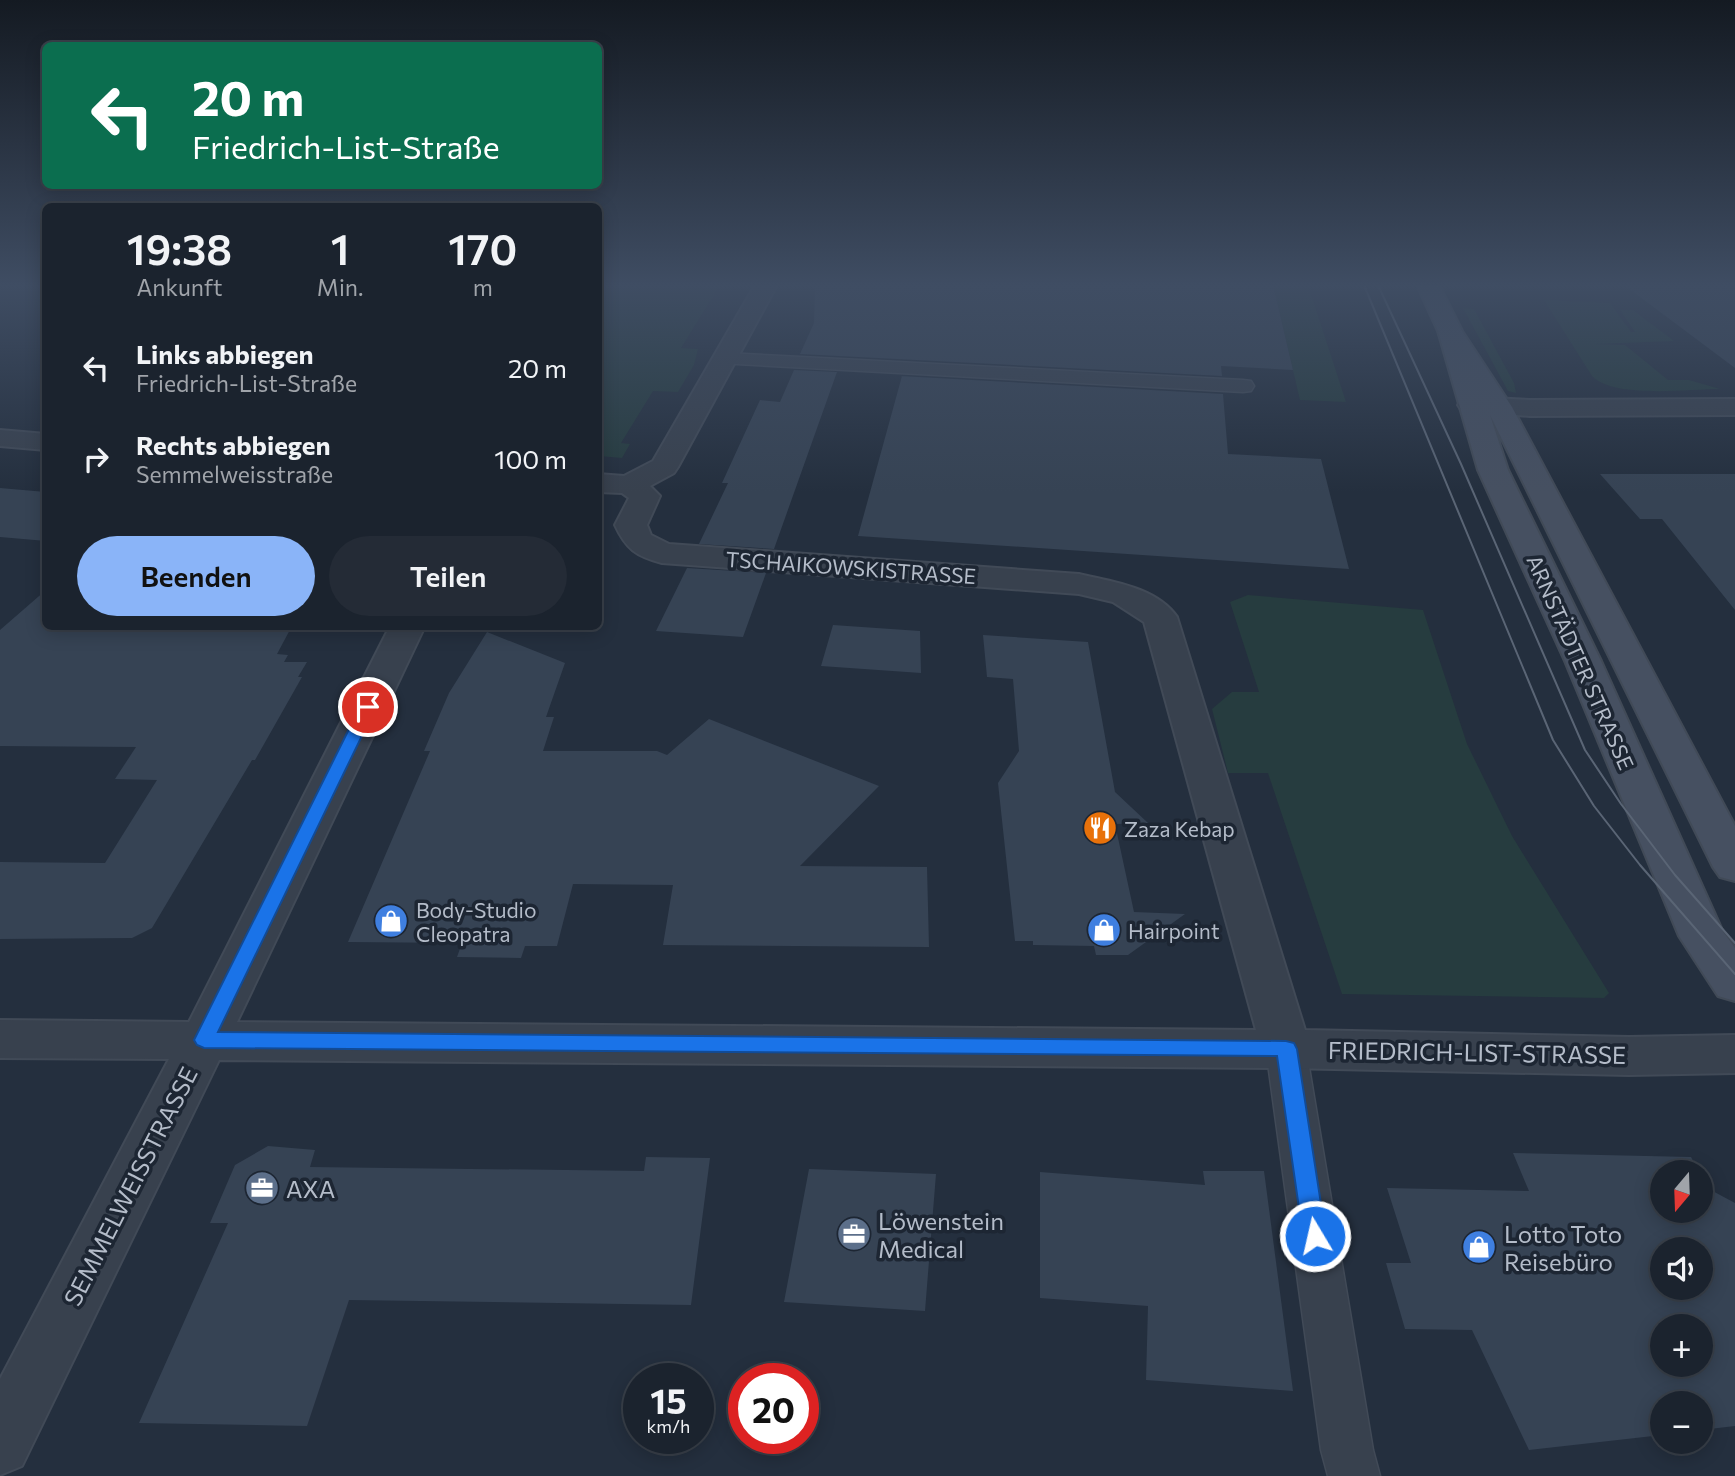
<!DOCTYPE html>
<html lang="de">
<meta charset="utf-8">
<style>
body{margin:0;font-family:Commissioner,sans-serif;background:#242b36;color:#f1f3f6;height:100vh;display:flex;flex-direction:column;font-size:26px;white-space:nowrap}
*{box-sizing:border-box;margin:0}
p{font-size:23px;color:#a0a4aa}
.icon{flex:none;width:38px;height:38px;fill:none;stroke:currentColor;stroke-width:2;stroke-linecap:round;stroke-linejoin:round}
.map{position:relative;flex:1;overflow:hidden}
.drawer{position:absolute;left:42px;top:203px;width:560px;height:427px;display:flex;flex-direction:column;background:#1b232e;border-radius:10px;box-shadow:0 4px 18px #0003,0 0 0 2px #39404a}
.drawer>*{flex:none}
.top-card{position:absolute;left:42px;top:42px;width:560px;height:147px;border-radius:10px;box-shadow:0 4px 18px #0003,0 0 0 2px #39404a;background:#0b6e4f;color:#fff;overflow:hidden}
.needle{width:46px;rotate:199deg}
.fabs{position:absolute;left:1650px;top:1160px;display:grid;gap:14px}
.fabs a{display:grid;place-items:center;width:63px;height:63px;border-radius:50%;background:#1b232e;box-shadow:0 4px 18px #0003,0 0 0 2px #39404a;font-size:35px}
.speed{position:absolute;left:623px;top:1363px;display:flex;gap:14px;font-size:35px;font-weight:700;text-align:center}
.speed>*{display:grid;place-content:center;width:91px;height:91px;border-radius:50%;background:#1b232e;box-shadow:0 4px 18px #0003,0 0 0 2px #39404a;line-height:1}
.speed small{font-size:18px;font-weight:400}
.speed .limit{border:10px solid #d22;background:#fff;color:#111}
.pin{position:absolute;display:grid;place-items:center;width:60px;height:60px;color:#fff;margin:-30px;border:4px solid #fff;border-radius:50%;box-shadow:0 2px 7px #0007}
.me{position:absolute;width:77px;margin:-38px;rotate:351deg;stroke-linejoin:round;filter:drop-shadow(0 0 5px #0008)}
.turn{display:flex;align-items:center;gap:24px;height:147px;padding:0 35px;font-size:32px}
.turn .icon{width:91px;height:91px;stroke-width:2.5}
.turn b{display:block;font-size:49px;line-height:60px}
.eta{display:flex;justify-content:space-evenly;align-items:center;height:119px;text-align:center}
.eta b{font-size:42px;font-weight:600;line-height:49px}
.primary-button{display:flex;gap:14px;margin-top:auto;padding:14px 35px}
.primary-button a{flex:1;height:80px;border-radius:42px;background:#8ab4f8;color:#111;font-size:28px;font-weight:600;line-height:80px;text-align:center}
.primary-button a+a{background:#242b36;color:#f1f3f6}
ul{padding:0;list-style:none}
li{display:flex;align-items:center;gap:21px;height:91px;padding:0 35px}
li div{flex:1}
li b{display:block;font-size:26px}
li em{font-style:normal}
.map>svg:first-child{display:block}
.green{fill:#263c3f}
.building{fill:#364354;fill-rule:evenodd}
.lines{fill:none;stroke-linecap:round;stroke-linejoin:round}
.lane-casing{stroke:#414a57;stroke-width:3}
.street-casing{stroke:#414a57;stroke-width:4}
.secondary-casing{stroke:#414a57;stroke-width:4}
.lane{fill:#38414e;fill-rule:evenodd}
.street{fill:#38414e;fill-rule:evenodd}
.secondary{fill:#465061;fill-rule:evenodd}
.tram{stroke:#5a6575;stroke-width:2}
.route{fill:#1a73e8;stroke:#114b97;stroke-width:2}
.labels{text-anchor:middle;dominant-baseline:central;stroke-width:7;stroke-linejoin:round;paint-order:stroke}
.street-label{font-size:21px;fill:#b4bcc9;stroke:#1d2633}
.poi-label{font-size:21px;fill:#b4bcc9;stroke:#1d2633;text-anchor:start}
.near-street-label{font-size:24px;fill:#b4bcc9;stroke:#1d2633}
.near-poi-label{font-size:24px;fill:#b4bcc9;stroke:#1d2633;text-anchor:start}
</style>
<div class="map">
<svg width="1735" height="1476" viewBox="0 0 1735 1476">
<rect width="100%" height="100%" fill="#242f3e"/>
<path class="green" d="M598,285H720L681,348L698,349L694,365L678,392L653,391L621,443L630,444L622,458L599,456Z
M1273,285H1308L1346,402L1300,400Z
M1544,300L1610,303L1631,332H1635L1620,310H1633L1674,341L1596,344L1625,345L1668,380H1689L1720,389C1689,389 1614,399 1592,376Z
M1463,308L1474,309L1514,383L1516,393L1508,391Z
M1248,595L1423,610L1467,744L1512,836L1609,993L1604,998L1342,994L1268,773H1228L1212,709L1232,692H1259L1230,602Z"/>
<path class="building" d="M815,285H1273L1293,370L1221,366L1222,376L800,354L814,323Z
M1624,285H1735V368Z
M794,370L837,372L774,549L699,544L728,483H722L760,400L780,402Z
M900,376L1223,394L1228,454L1321,459L1349,569L858,536L902,376Z
M1600,474H1735V610L1662,519H1640Z
M0,488L46,492V541L0,537Z
M687,568L766,573L743,637L656,631Z
M46,590V626H292L277,654L288,655L284,662H307L298,677H302L255,760H252L152,928L132,938L0,939V862L105,863L157,780L115,779L136,747L0,746V630Z
M833,625L920,631L921,673L821,666Z
M487,632L565,663L546,717H554L543,751H657L667,755L709,719L879,786L800,866L927,867L929,947L663,945L673,885L573,884L557,946H525L521,958L457,957L462,943L348,942L430,751H424L449,693Z
M983,635L1088,642L1115,792L1148,823L1115,824L1134,912L1185,914L1128,955H1096L1094,946L1033,945V941H1015L998,783L1019,751L1013,679L987,677Z
M268,1146L315,1150L310,1167L644,1171L646,1157L710,1158L691,1305L349,1300L307,1426L139,1423L228,1223H210L235,1165Z
M1513,1153L1691,1157L1699,1172H1662V1211H1701V1176L1707,1188L1735,1203V1426L1701,1430V1404H1662V1435L1529,1450L1472,1330L1405,1329L1386,1263H1411L1387,1188L1529,1191ZM1662,1250H1701V1288H1662ZM1662,1326H1701V1365H1662Z
M809,1169L936,1174L925,1311L784,1302Z
M1203,1171H1264L1293,1391L1146,1380L1148,1306L1040,1298V1172L1205,1185Z"/>
<g class="lines">
<g class="lane-casing">
<path id="lane" d="M726,353L1243,380L1251,381L1254,386L1251,391L1243,392L719,363L716,359L719,355Z
M1286,1033L1300,1038L1306,1049L1373,1450L1380,1476H1328L1321,1450L1266,1049L1272,1038Z"/>
</g>
<g class="street-casing">
<path id="street" d="M755,285H777L678,467L674,473L650,486L660,496L647,525L651,535L669,544L1079,574C1112,582 1156,587 1177,617L1305,1030L1629,1037L1735,1035V1073L1629,1075L1286,1068L219,1060L22,1466L0,1475V1379L169,1059L0,1058V1020L189,1022L390,626H425L237,1022L1256,1030L1144,622L1113,602L1079,594L662,563C636,556 626,549 615,525L629,498L622,493L598,492V474L624,476L653,461Z
M1471,397L1530,400L1735,399V415L1530,416L1462,411L1458,405L1462,399Z
M0,430L46,434V450L0,446Z"/>
</g>
<g class="secondary-casing">
<path id="secondary" d="M1417,285H1439L1462,331L1512,407L1735,826V881L1720,877L1713,867L1490,415L1508,470L1601,661L1722,930L1735,948V1001L1718,996L1679,936L1565,661L1478,470L1438,331Z"/>
</g>
<use href="#lane" class="lane"/>
<use href="#street" class="street"/>
<use href="#secondary" class="secondary"/>
<path class="tram" d="M1364,285L1553,740L1594,806L1640,865L1735,974
M1378,285L1461,464L1585,750L1621,804L1675,875L1735,943"/>
</g>
<linearGradient id="sky" x2="0" y2="1"><stop stop-color="#141a22"/><stop offset="0.58" stop-color="#3f4d63"/><stop offset="1" stop-color="#3f4d63" stop-opacity="0"/></linearGradient>
<rect width="1735" height="492" fill="url(#sky)"/>
<path class="route" d="M368,703L376,707L218,1032L1286,1041L1294,1043L1297,1049L1326,1236L1323,1243L1315,1246L1306,1243L1303,1236L1277,1056L204,1048L197,1045L194,1040L360,707Z"/>
<defs>
<g id="restaurant-disc" transform="scale(1.75)"><circle r="9.5" fill="#e8710a" stroke="#1d2633"/><path d="M-5-6h1v4h1v-4h1v4h1v-4h1v5L-1.5 .5V6h-2V.5L-5-1ZM5-6V6H3V1.5H1.5Q1.5-4 5-6Z" fill="#fff"/></g>
<g id="shop-disc" transform="scale(1.75)"><circle r="9.5" fill="#3f7fe0" stroke="#1d2633"/><path d="M-5-2.5h2.3a2.7 3.5 0 0 1 5.4 0H5L5.5 6h-11ZM-1.5-2.5h3a1.5 2.3 0 0 0-3 0Z" fill="#fff"/></g>
<g id="office-disc" transform="scale(1.75)"><circle r="9.5" fill="#5c6f8a" stroke="#1d2633"/><path d="M-6-3h4V-5.5h4V-3h4V5H-6ZM-1-4.5V-3h2v-1.5ZM-6 0V1H6V0Z" fill="#fff"/></g>
</defs>
<g fill-rule="evenodd">
<use href="#restaurant-disc" x="1100" y="828"/>
<use href="#shop-disc" x="391" y="921"/>
<use href="#shop-disc" x="1104" y="930"/>
<use href="#office-disc" x="262" y="1188"/>
<use href="#office-disc" x="854" y="1234"/>
<use href="#shop-disc" x="1479" y="1247"/>
</g>
<g class="labels">
<g class="street-label">
<text transform="translate(851 567) rotate(4)">TSCHAIKOWSKISTRASSE</text>
<text transform="translate(1581 662) rotate(66)">ARNSTÄDTER STRASSE</text>
</g>
<g class="poi-label">
<text x="1124" y="828">Zaza Kebap</text>
<text x="416" y="909">Body-Studio<tspan x="416" dy="24">Cleopatra</tspan></text>
<text x="1128" y="930">Hairpoint</text>
</g>
<g class="near-street-label">
<text transform="translate(1477 1052) rotate(1)">FRIEDRICH-LIST-STRASSE</text>
<text transform="translate(130 1186) rotate(-63)">SEMMELWEISSTRASSE</text>
</g>
<g class="near-poi-label">
<text x="286" y="1188">AXA</text>
<text x="878" y="1220">Löwenstein<tspan x="878" dy="28">Medical</tspan></text>
<text x="1504" y="1233">Lotto Toto<tspan x="1504" dy="28">Reisebüro</tspan></text>
</g>
</g>
</svg>
<div class="fabs">
<a><svg class="needle" viewBox="-14 -14 28 28"><path d="M0-13l5 13h-10z" fill="#e53935"/><path d="M0 13l5-13h-10z" fill="#a0a4aa"/></svg></a>
<a><svg class="icon" aria-label="sound" viewBox="0 0 24 24"><path d="M4 9h4l5-4v14l-5-4H4zM17 9q2 3 0 6"/></svg></a>
<a>+</a>
<a>−</a>
</div>
<div class="speed"><div>15<small>km/h</small></div><div class="limit">20</div></div>
<div class="pin" style="left:368px;top:707px;background:#d93025"><svg class="icon" aria-label="arrive" viewBox="0 0 24 24"><path d="M6 21V4h12l-3 4 3 4H6"/></svg></div>
<svg class="me" style="left:1315px;top:1236px" viewBox="-20 -20 40 40"><circle r="17" fill="#1a73e8" stroke="#fff" stroke-width="3"/><path d="M0-11L8 9 0 5-8 9z" fill="#fff"/></svg>
<div class="top-card">
<div class="turn"><svg class="icon" aria-label="left" viewBox="0 0 24 24"><path d="M17 20v-9H6M10 6l-5 5 5 5"/></svg><div><b>20 m</b>Friedrich-List-Straße</div></div>
</div>
<section class="drawer">
<div class="eta">
<div><b>19:38</b><p>Ankunft</p></div>
<div><b>1</b><p>Min.</p></div>
<div><b>170</b><p>m</p></div>
</div>
<ul>
<li><svg class="icon" aria-label="left" viewBox="0 0 24 24"><path d="M17 20v-9H6M10 6l-5 5 5 5"/></svg><div><b>Links abbiegen</b><p>Friedrich-List-Straße</p></div><em>20 m</em></li>
<li><svg class="icon" aria-label="right" viewBox="0 0 24 24"><path d="M7 20v-9h11M14 6l5 5-5 5"/></svg><div><b>Rechts abbiegen</b><p>Semmelweisstraße</p></div><em>100 m</em></li>
</ul>
<div class="primary-button"><a>Beenden</a><a>Teilen</a></div>
</section>
</div>
